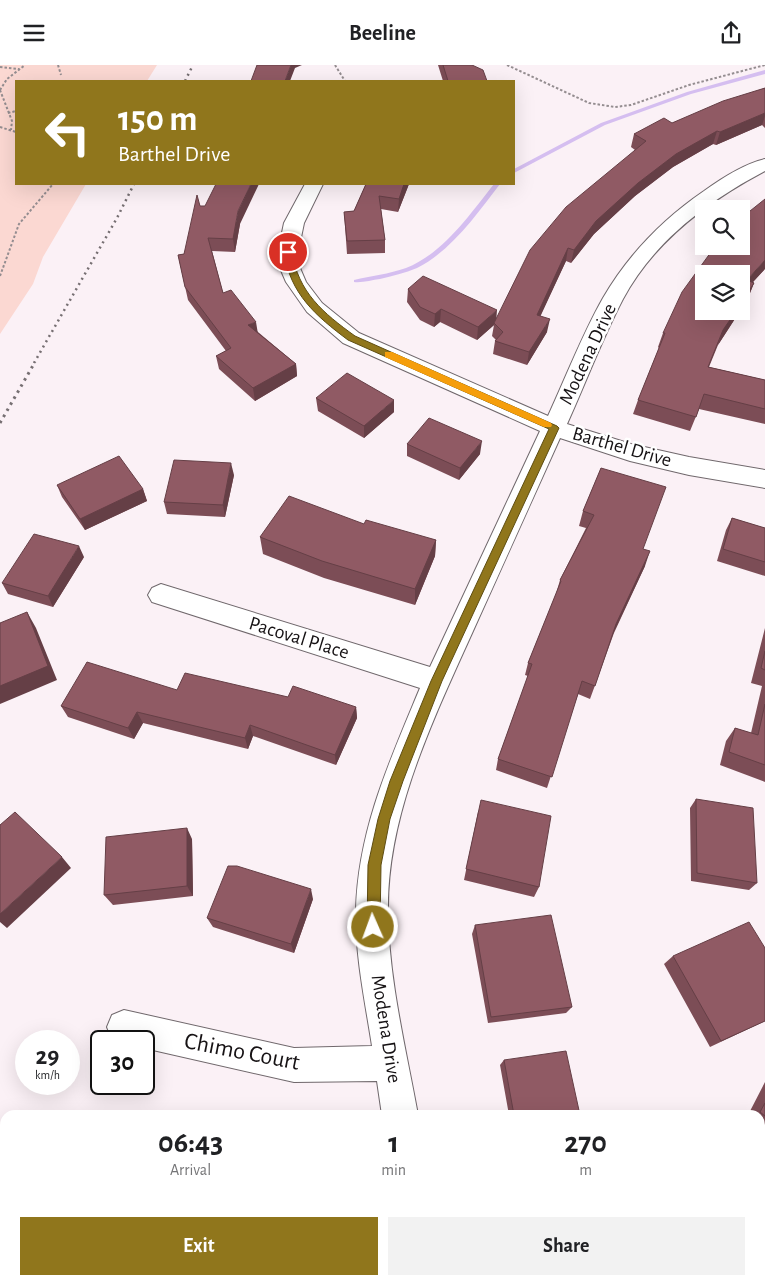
<!DOCTYPE html>
<style>
body{margin:0;font-family:"Alegreya Sans",sans-serif;background:#f2f2f2;color:#202124;height:100vh;display:flex;flex-direction:column;font-size:19px;white-space:nowrap}
*{box-sizing:border-box;margin:0}
p{font-size:16px;color:#757577}
.icon{flex:none;width:28px;height:28px;fill:none;stroke:currentColor;stroke-width:2;stroke-linecap:round;stroke-linejoin:round}
.map{position:relative;flex:1;overflow:hidden}
.side{position:absolute;left:0px;top:1045px;width:765px;height:175px;display:flex;flex-direction:column;background:#fff;border-radius:15px 15px 0 0;box-shadow:0 5px 20px #0002}
.side>*{flex:none}
.top-card{position:absolute;left:15px;top:15px;width:500px;height:105px;border-radius:0px;box-shadow:0 5px 20px #0002;background:#90761c;color:#fff;overflow:hidden}
.buttons{position:absolute;left:695px;top:135px;display:grid;gap:10px}
.buttons a{display:grid;place-items:center;width:55px;height:55px;border-radius:0px;background:#fff;box-shadow:0 5px 20px #0002;font-size:25px}
.speed{position:absolute;left:15px;top:965px;display:flex;gap:10px;font-size:25px;font-weight:700;text-align:center}
.speed>*{display:grid;place-content:center;width:65px;height:65px;border-radius:50%;background:#fff;box-shadow:0 5px 20px #0002;line-height:1}
.speed small{font-size:12px;font-weight:400}
.speed .limit{border:2px solid #111;border-radius:8px;background:#fff;color:#111}
.pin{position:absolute;display:grid;place-items:center;width:42px;height:42px;color:#fff;margin:-21px;border:2px solid #fff;border-radius:50%;box-shadow:0 1px 5px #0007}
.me{position:absolute;width:55px;margin:-28px;rotate:358deg;stroke-linejoin:round;filter:drop-shadow(0 0 4px #0008)}
.turn{display:flex;align-items:center;gap:18px;height:105px;padding:0 20px;font-size:22px}
.turn .icon{width:65px;height:65px;stroke-width:2.5}
.turn b{display:block;font-size:35px;line-height:42px}
.eta{display:flex;justify-content:space-evenly;align-items:center;height:85px;text-align:center}
.eta b{font-size:30px;font-weight:600;line-height:35px}
.primary-button{display:flex;gap:10px;margin-top:auto;padding:10px 20px}
.primary-button a{flex:1;height:58px;border-radius:0px;background:#90761c;color:#fff;font-size:20px;font-weight:600;line-height:58px;text-align:center}
.primary-button a+a{background:#f2f2f2;color:#202124}
header{display:flex;justify-content:space-between;align-items:center;height:65px;padding:0 20px;background:#fff;font-size:22px;font-weight:600}
.map>svg:first-child{display:block}
.green{fill:#fbd8d2}
.lines{fill:none;stroke-linecap:round;stroke-linejoin:round}
.stream{fill:#d5bef0;fill-rule:evenodd}
.street-casing{stroke:#70686c;stroke-width:2}
.path{stroke:#948d90;stroke-width:2;stroke-dasharray:2.5 2;stroke-linecap:butt}
.street{fill:#fff;fill-rule:evenodd}
.rail-far1{stroke:#766f72;stroke-width:2.5;stroke-dasharray:2 4;stroke-linecap:butt}
.rail{stroke:#766f72;stroke-width:3;stroke-dasharray:2.5 4.5;stroke-linecap:butt}
.wall{fill:#7c4d56}
.shaded-wall{fill:#653f46}
.building{fill:#905a64;stroke:#653f46}
.route{fill:#90761c;stroke:#5e4d12}
.slow{fill:#f59e0b}
.labels{text-anchor:middle;dominant-baseline:central;stroke-width:5;stroke-linejoin:round;paint-order:stroke}
.street-label{font-size:20px;fill:#161214;stroke:#fff}
.near-street-label{font-size:24px;fill:#161214;stroke:#fff}
</style>
<header><svg class="icon" aria-label="menu" viewBox="0 0 24 24"><path d="M4 6h16M4 12h16M4 18h16"/></svg>Beeline<svg class="icon" aria-label="share" viewBox="0 0 24 24"><path d="M12 15V3M7 8l5-5 5 5M5 13v7h14v-7"/></svg></header>
<div class="map">
<svg width="765" height="1220" viewBox="0 0 765 1220">
<rect width="100%" height="100%" fill="#fbf1f6"/>
<path class="green" d="M0,0H157L147,16H16V119H86L43,192L33,219L0,269Z"/>
<g class="lines">
<path class="stream" d="M765,5V9L691,29L605,60L514,108V104L601,58L687,27Z
M494,119H500C477,149 451,186 417,203C405,208 392,211 380,214C372,215 362,218 354,217V215C371,211 389,209 406,203C444,188 470,149 494,119Z"/>
<g class="street-casing">
<path id="street" d="M765,94V106C708,136 654,176 623,234C602,274 586,317 567,359L631,379L689,392L765,405V423L689,410L630,396L560,373C531,438 502,502 473,566C434,653 387,748 388,845C388,912 406,984 418,1050H382L377,1016L294,1017L144,983V976H117L112,974L107,962L112,950L124,945L294,983L372,981C365,936 355,890 356,845C358,765 390,695 420,623L152,537L148,530L152,523L161,519L430,602L540,366L343,278L307,247L286,217L280,203L278,187L284,158L305,119H323L304,158L298,187L300,203L306,217L322,238L359,268L548,351C566,312 582,270 603,233C628,190 663,154 704,126C722,113 744,99 765,94Z
M398,1215H436V1220H398Z"/>
</g>
<path class="path" d="M58,0L61,10
M335,0L345,16
M507,0L589,38L615,42L631,40L689,20L765,0
M0,2L19,4
M0,25L12,56L11,65
M0,25L7,14L25,0
M8,48L16,46
M0,62L16,67
M0,211L19,159L53,119"/>
<use href="#street" class="street"/>
<path class="rail-far1" d="M185,16L193,0
M34,298L117,153L134,119"/>
<path class="rail" d="M0,358L35,297"/>
</g>
<path class="wall" d="M438,0H472L487,16H443Z
M765,23V63L762,60L716,80L713,79L673,102L635,131L594,169L571,198L566,196L540,251L547,267L527,300L493,289L495,276L496,275L492,271L494,260L477,275L440,257L434,262L420,255L407,237L408,224L496,254L635,85L631,82L634,69L672,58Z
M366,119H409L398,147L381,144L385,175V188L347,189L344,147L354,146Z
M200,141L240,159L235,187L212,186L223,228L258,267L296,299L297,311L255,336L219,304L216,291L226,286L188,235L178,190L184,189Z
M765,204L753,217L754,218L748,233L704,246H740L718,280L709,302L765,315V359L699,344L690,366L633,349L638,335L659,283L658,282L663,268Z
M316,333L394,347L364,373L318,346Z
M407,379L480,389L459,415L407,391Z
M601,403L643,484L645,501L614,568L590,634L578,629L547,723L496,705L498,694L528,611L525,610L528,598L556,529L560,515L586,463L579,461L583,446Z
M234,410L225,452L167,449L164,437Z
M57,420L143,424L147,436L85,465L62,432Z
M732,453L765,463V511L717,496L726,465Z
M364,459L436,475L435,491L415,540L324,513L263,489L260,472Z
M84,492L53,542L8,529L2,518Z
M765,563V717L720,700L726,676L735,663L751,668L762,621L751,618Z
M177,625L288,632L356,642L357,653L336,700L253,671L248,684L143,658L134,674L68,652L61,641Z
M696,734L757,818L749,825L691,816L690,743Z
M478,747L539,822L534,832L464,815Z
M192,774L193,831L113,840L104,830Z
M313,834L294,888L213,862L207,853Z
M475,860L572,942L566,948L488,958L472,869Z
M673,891L765,956L710,982L664,899Z
M504,995L580,1050H509L500,1000Z
M765,1017V1064L760,1060V1050H748Z
M520,1215H651L660,1217L661,1220H520Z"/>
<path class="shaded-wall" d="M291,0H302L295,3L290,16H285Z
M765,48V51L762,60L716,80L720,67Z
M717,66L713,79L673,102L635,131L594,169L571,198L574,185L596,156L638,118L676,89Z
M251,119H259L240,159L235,187L233,174L238,146Z
M404,119H409L398,147L399,134Z
M568,183L566,196L535,263L537,250Z
M765,195V204L741,230L747,215Z
M754,218L748,233L741,244V238Z
M441,244L440,257L434,262L435,249Z
M497,245L496,258H494V260L477,275L478,262Z
M736,246H740L718,280L723,265Z
M550,254L547,267L527,300L529,287Z
M256,257L258,269L248,260Z
M296,299L297,311L255,336L253,323Z
M394,335V347L364,373V361Z
M482,376L480,389L459,415L460,403Z
M231,398L234,410L225,452L223,440Z
M143,424L147,436L85,465L80,454Z
M436,475L435,491L415,540V524Z
M79,481L84,492L53,542L48,531Z
M650,486L645,501L611,573L616,559Z
M27,547L36,563L57,615L0,639V621Z
M356,642L357,653L336,700L335,690Z
M137,647L143,658L134,674L128,663Z
M250,660L253,671L248,684L245,673Z
M187,763L192,774L193,831L187,821Z
M62,792L71,803L7,863L0,857V849Z
M311,824L313,834L294,888L291,879Z
M66,1215H76L73,1220H63Z"/>
<path class="building" d="M257,0H291L285,16H251Z
M443,0H472L483,5L487,16H448Z
M765,23V48L720,67L717,66L676,89L638,118L596,156L574,185L568,183L537,250L550,254L529,287L495,276L503,267L494,258L530,185L566,142L646,76L634,69L664,53L672,58L723,36Z
M216,119H251L238,146L233,174L208,173L223,228L231,225L256,257L248,260L296,299L253,323L216,291L231,283L185,222L178,190L184,189L197,130L200,141H205Z
M366,119H404L399,134L379,131L385,175L347,176L344,147L354,146Z
M765,134V195L747,215L754,218L741,238V209H704V246H736L723,265L708,302L765,315V344L704,329L696,352L638,335L665,268H663L682,227L711,187L716,181H741V155L750,146Z
M423,211L497,245L478,262L441,244L435,249L420,242L408,224Z
M347,308L394,335L364,361L316,333Z
M429,353L482,376L460,403L407,379Z
M119,391L143,424L80,454L57,420Z
M174,395L231,398L223,440L164,437Z
M601,403L666,422L643,484L650,486L616,559L595,621L582,616L552,712L498,694L532,599L528,598L561,516L560,515L594,450L583,446Z
M289,431L364,459L366,455L436,475L415,524L322,496L260,472Z
M732,453L765,463V497L723,484Z
M34,469L79,481L48,531L2,518Z
M27,547L48,601L0,621V558Z
M765,586V605L761,603Z
M87,597L177,625L185,608L288,632L293,621L356,642L335,690L250,660L245,673L137,647L128,663L61,641Z
M765,639V700L729,687L735,663L758,670Z
M696,734L753,743L757,818L697,808Z
M481,735L551,751L539,822L466,804Z
M15,747L62,792L0,849V760Z
M187,763V821L104,830L106,772Z
M228,801H237L311,824L291,879L207,853Z
M551,850L572,942L491,952L475,860Z
M749,857L765,883V956L721,976L673,891Z
M566,986L580,1050H514L504,995Z
M765,1038V1051L760,1047Z
M5,1120V1210L0,1206V1128Z
M12,1215H66L63,1220H20Z
M525,1215H638L660,1217L661,1220H525Z"/>
<path class="route" d="M288,184L292,187C298,227 323,248 355,271L557,361L559,363L442,616L403,716L390,754L381,800L380,862L378,867L373,869L369,867L367,862L368,800L378,754L390,716L431,616L549,364L348,275C316,251 290,229 284,187Z"/>
<path class="slow" d="M385,287H392L551,358L552,360L551,362H544L385,292Z"/>
<g class="labels">
<g class="street-label">
<text transform="translate(588 289) rotate(-65)">Modena Drive</text>
<text transform="translate(622 382) rotate(16)">Barthel Drive</text>
<text transform="translate(299 573) rotate(17)">Pacoval Place</text>
<text transform="translate(386 964) rotate(81)">Modena Drive</text>
</g>
<g class="near-street-label">
<text transform="translate(242 987) rotate(11)">Chimo Court</text>
</g>
</g>
</svg>
<div class="buttons">
<a><svg class="icon" aria-label="search" viewBox="0 0 24 24"><circle cx="10" cy="10" r="6"/><path d="M15 15l6 6"/></svg></a>
<a><svg class="icon" aria-label="layers" viewBox="0 0 24 24"><path d="M12 4l9 5-9 5-9-5zM3 14l9 5 9-5"/></svg></a>
</div>
<div class="speed"><div>29<small>km/h</small></div><div class="limit">30</div></div>
<div class="pin" style="left:288px;top:187px;background:#d93025"><svg class="icon" aria-label="arrive" viewBox="0 0 24 24"><path d="M6 21V4h12l-3 4 3 4H6"/></svg></div>
<svg class="me" style="left:373px;top:862px" viewBox="-20 -20 40 40"><circle r="17" fill="#90761c" stroke="#fff" stroke-width="3"/><path d="M0-11L8 9 0 5-8 9z" fill="#fff"/></svg>
<div class="top-card">
<div class="turn"><svg class="icon" aria-label="left" viewBox="0 0 24 24"><path d="M17 20v-9H6M10 6l-5 5 5 5"/></svg><div><b>150 m</b>Barthel Drive</div></div>
</div>
<section class="side">
<div class="eta">
<div><b>06:43</b><p>Arrival</p></div>
<div><b>1</b><p>min</p></div>
<div><b>270</b><p>m</p></div>
</div>
<div class="primary-button"><a>Exit</a><a>Share</a></div>
</section>
</div>
